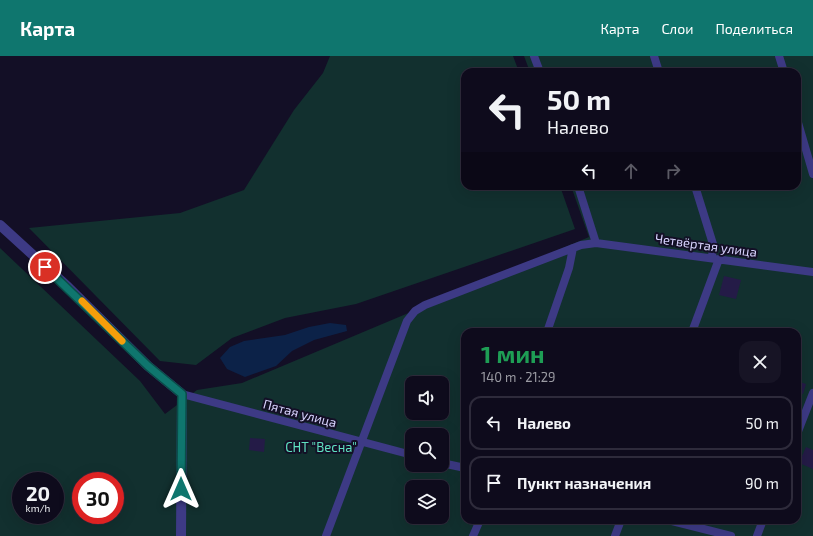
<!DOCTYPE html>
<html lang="ru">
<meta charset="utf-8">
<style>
body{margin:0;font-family:"Exo 2",sans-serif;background:#171425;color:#f1f3f6;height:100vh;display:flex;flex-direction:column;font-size:15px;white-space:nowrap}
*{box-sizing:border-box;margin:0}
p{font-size:13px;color:#9b9ba3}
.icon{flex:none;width:22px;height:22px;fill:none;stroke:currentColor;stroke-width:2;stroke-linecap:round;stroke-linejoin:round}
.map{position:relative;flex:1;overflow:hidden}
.panel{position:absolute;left:461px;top:272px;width:340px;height:196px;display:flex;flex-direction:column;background:#0e0b1c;border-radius:12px;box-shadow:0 4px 16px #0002,0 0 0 1px #2e2b3b}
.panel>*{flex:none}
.guide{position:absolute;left:461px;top:12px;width:340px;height:122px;border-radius:12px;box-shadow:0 4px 16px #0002,0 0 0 1px #2e2b3b;background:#0e0b1c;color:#f1f3f6;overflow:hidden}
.tools{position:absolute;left:405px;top:320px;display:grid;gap:8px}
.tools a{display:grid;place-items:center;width:44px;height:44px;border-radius:8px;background:#0e0b1c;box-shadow:0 4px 16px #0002,0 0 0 1px #2e2b3b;font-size:20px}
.speed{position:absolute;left:12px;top:416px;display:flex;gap:8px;font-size:20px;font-weight:700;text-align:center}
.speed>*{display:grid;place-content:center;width:52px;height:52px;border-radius:50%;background:#0e0b1c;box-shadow:0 4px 16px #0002,0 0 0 1px #2e2b3b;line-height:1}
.speed small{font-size:10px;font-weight:400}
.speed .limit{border:6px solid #d22;background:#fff;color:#111}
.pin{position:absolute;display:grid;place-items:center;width:34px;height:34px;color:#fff;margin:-17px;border:2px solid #fff;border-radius:50%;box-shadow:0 1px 4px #0007}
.me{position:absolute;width:44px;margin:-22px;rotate:0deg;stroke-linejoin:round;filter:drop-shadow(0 0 3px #0008)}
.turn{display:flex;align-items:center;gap:14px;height:84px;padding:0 20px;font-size:18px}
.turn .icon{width:52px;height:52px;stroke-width:2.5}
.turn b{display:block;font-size:28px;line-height:34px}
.lanes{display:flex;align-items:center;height:38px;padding:0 20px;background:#0003;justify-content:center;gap:20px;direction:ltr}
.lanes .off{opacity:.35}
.round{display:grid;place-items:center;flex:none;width:42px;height:42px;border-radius:12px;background:#171425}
.headline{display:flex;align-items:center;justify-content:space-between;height:68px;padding:0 20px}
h1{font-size:24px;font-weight:700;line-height:30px;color:#1e9e55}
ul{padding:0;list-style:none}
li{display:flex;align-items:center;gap:12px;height:54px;margin:0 8px 6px;padding:0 12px;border:2px solid #2e2b3b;border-radius:12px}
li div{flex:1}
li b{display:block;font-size:15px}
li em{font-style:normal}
header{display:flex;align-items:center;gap:24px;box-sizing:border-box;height:56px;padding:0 20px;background:#0f766e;color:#fff}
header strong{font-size:19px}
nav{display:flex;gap:22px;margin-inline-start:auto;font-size:14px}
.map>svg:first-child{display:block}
.green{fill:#12302f;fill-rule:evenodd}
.water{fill:#0c2248}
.building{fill:#241b47}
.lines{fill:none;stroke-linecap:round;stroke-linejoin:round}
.service{stroke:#3d3a85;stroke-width:8}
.minor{stroke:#3d3a85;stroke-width:10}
.route-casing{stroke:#0a4d48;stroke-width:10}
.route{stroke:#0f766e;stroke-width:7}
.slow{stroke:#f59e0b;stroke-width:7}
.labels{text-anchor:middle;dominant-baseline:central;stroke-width:4;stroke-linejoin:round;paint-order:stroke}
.street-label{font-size:13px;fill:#d9d4ff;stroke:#130f26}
.park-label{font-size:13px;fill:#5fe0c0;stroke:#130f26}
</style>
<header>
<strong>Карта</strong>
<nav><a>Карта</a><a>Слои</a><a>Поделиться</a></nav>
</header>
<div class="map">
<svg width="813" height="480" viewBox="0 0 813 480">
<rect width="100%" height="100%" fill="#130f26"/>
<path class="green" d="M330,0H513L519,16H465V130H560L575,173L356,248L285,262L232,282L196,309L160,305L29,172L180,157L244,134L294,54L323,17Z
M524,0H813V480H0V192L140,325L165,358L197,334L242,327L589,181L571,130H797V16H530ZM465,276H797V464H465ZM412,327H442V357H412ZM412,379H442V409H412ZM21,425H55V459H21ZM81,425H115V459H81ZM412,431H442V461H412Z"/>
<path class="water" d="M330,267L346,269L347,275L314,284L292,295L276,310L245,321L227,313L220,302L230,291L244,285L285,279L309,271Z"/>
<path class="building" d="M724,220L741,224L736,243L719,239Z
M797,325L806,328L803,338L797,337Z
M250,382L265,383L264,396L249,394Z
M806,391L813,394V413L799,407Z
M520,464H531L529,469L519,467Z"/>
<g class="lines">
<path class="service" d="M534,0L540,16
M654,0L659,16
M779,0L784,16
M797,63L813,118
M578,130L596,187
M695,130L713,188L712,202
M547,276L569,212L573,192
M692,276L719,203
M182,338L412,399
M797,378L813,337
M442,407L465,412
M668,464L731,480
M326,480L407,265L415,255L425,249L581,189L596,187L813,216
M473,480L480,464
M615,480L621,464
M757,480L763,464"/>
<path class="minor" d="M0,169L68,231L148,310L182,338L181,480"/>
</g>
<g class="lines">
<g class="route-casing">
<path id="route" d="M45,211L148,310L182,338L181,433"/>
</g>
<use href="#route" class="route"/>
<path class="slow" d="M82,245L122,285"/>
</g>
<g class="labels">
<g class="street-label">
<text transform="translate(706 189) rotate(8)">Четвёртая улица</text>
<text transform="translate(300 357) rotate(15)">Пятая улица</text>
</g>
<g class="park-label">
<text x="321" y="391">СНТ "Весна"</text>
</g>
</g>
</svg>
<div class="tools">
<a><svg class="icon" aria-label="sound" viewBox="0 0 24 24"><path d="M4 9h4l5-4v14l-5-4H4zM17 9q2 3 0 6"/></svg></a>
<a><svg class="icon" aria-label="search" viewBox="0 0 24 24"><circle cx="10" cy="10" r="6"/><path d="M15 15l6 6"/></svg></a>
<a><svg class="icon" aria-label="layers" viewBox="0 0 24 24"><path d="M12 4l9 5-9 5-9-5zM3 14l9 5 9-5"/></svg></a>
</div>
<div class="speed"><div>20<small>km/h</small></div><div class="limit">30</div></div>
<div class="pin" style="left:45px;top:211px;background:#d93025"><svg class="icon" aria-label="arrive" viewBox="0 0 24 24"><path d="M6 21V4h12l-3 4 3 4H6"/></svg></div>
<svg class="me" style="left:181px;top:433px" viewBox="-20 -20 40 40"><path d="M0-17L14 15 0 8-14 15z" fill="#0f766e" stroke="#fff" stroke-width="4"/></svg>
<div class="guide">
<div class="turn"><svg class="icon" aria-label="left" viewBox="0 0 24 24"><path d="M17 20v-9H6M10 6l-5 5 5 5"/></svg><div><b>50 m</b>Налево</div></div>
<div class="lanes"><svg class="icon" aria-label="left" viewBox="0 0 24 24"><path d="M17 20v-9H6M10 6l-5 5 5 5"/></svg><svg class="icon off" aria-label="ahead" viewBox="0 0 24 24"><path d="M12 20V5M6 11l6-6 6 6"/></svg><svg class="icon off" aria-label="right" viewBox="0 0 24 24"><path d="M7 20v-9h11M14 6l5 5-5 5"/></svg></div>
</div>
<section class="panel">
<div class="headline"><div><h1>1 мин</h1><p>140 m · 21:29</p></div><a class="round"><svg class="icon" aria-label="close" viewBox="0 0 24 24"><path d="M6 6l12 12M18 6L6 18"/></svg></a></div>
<ul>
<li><svg class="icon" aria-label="left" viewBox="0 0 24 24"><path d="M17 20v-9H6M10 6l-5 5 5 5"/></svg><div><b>Налево</b></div><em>50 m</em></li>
<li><svg class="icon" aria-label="arrive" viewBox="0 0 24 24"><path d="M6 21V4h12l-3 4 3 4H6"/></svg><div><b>Пункт назначения</b></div><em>90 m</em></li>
</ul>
</section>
</div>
